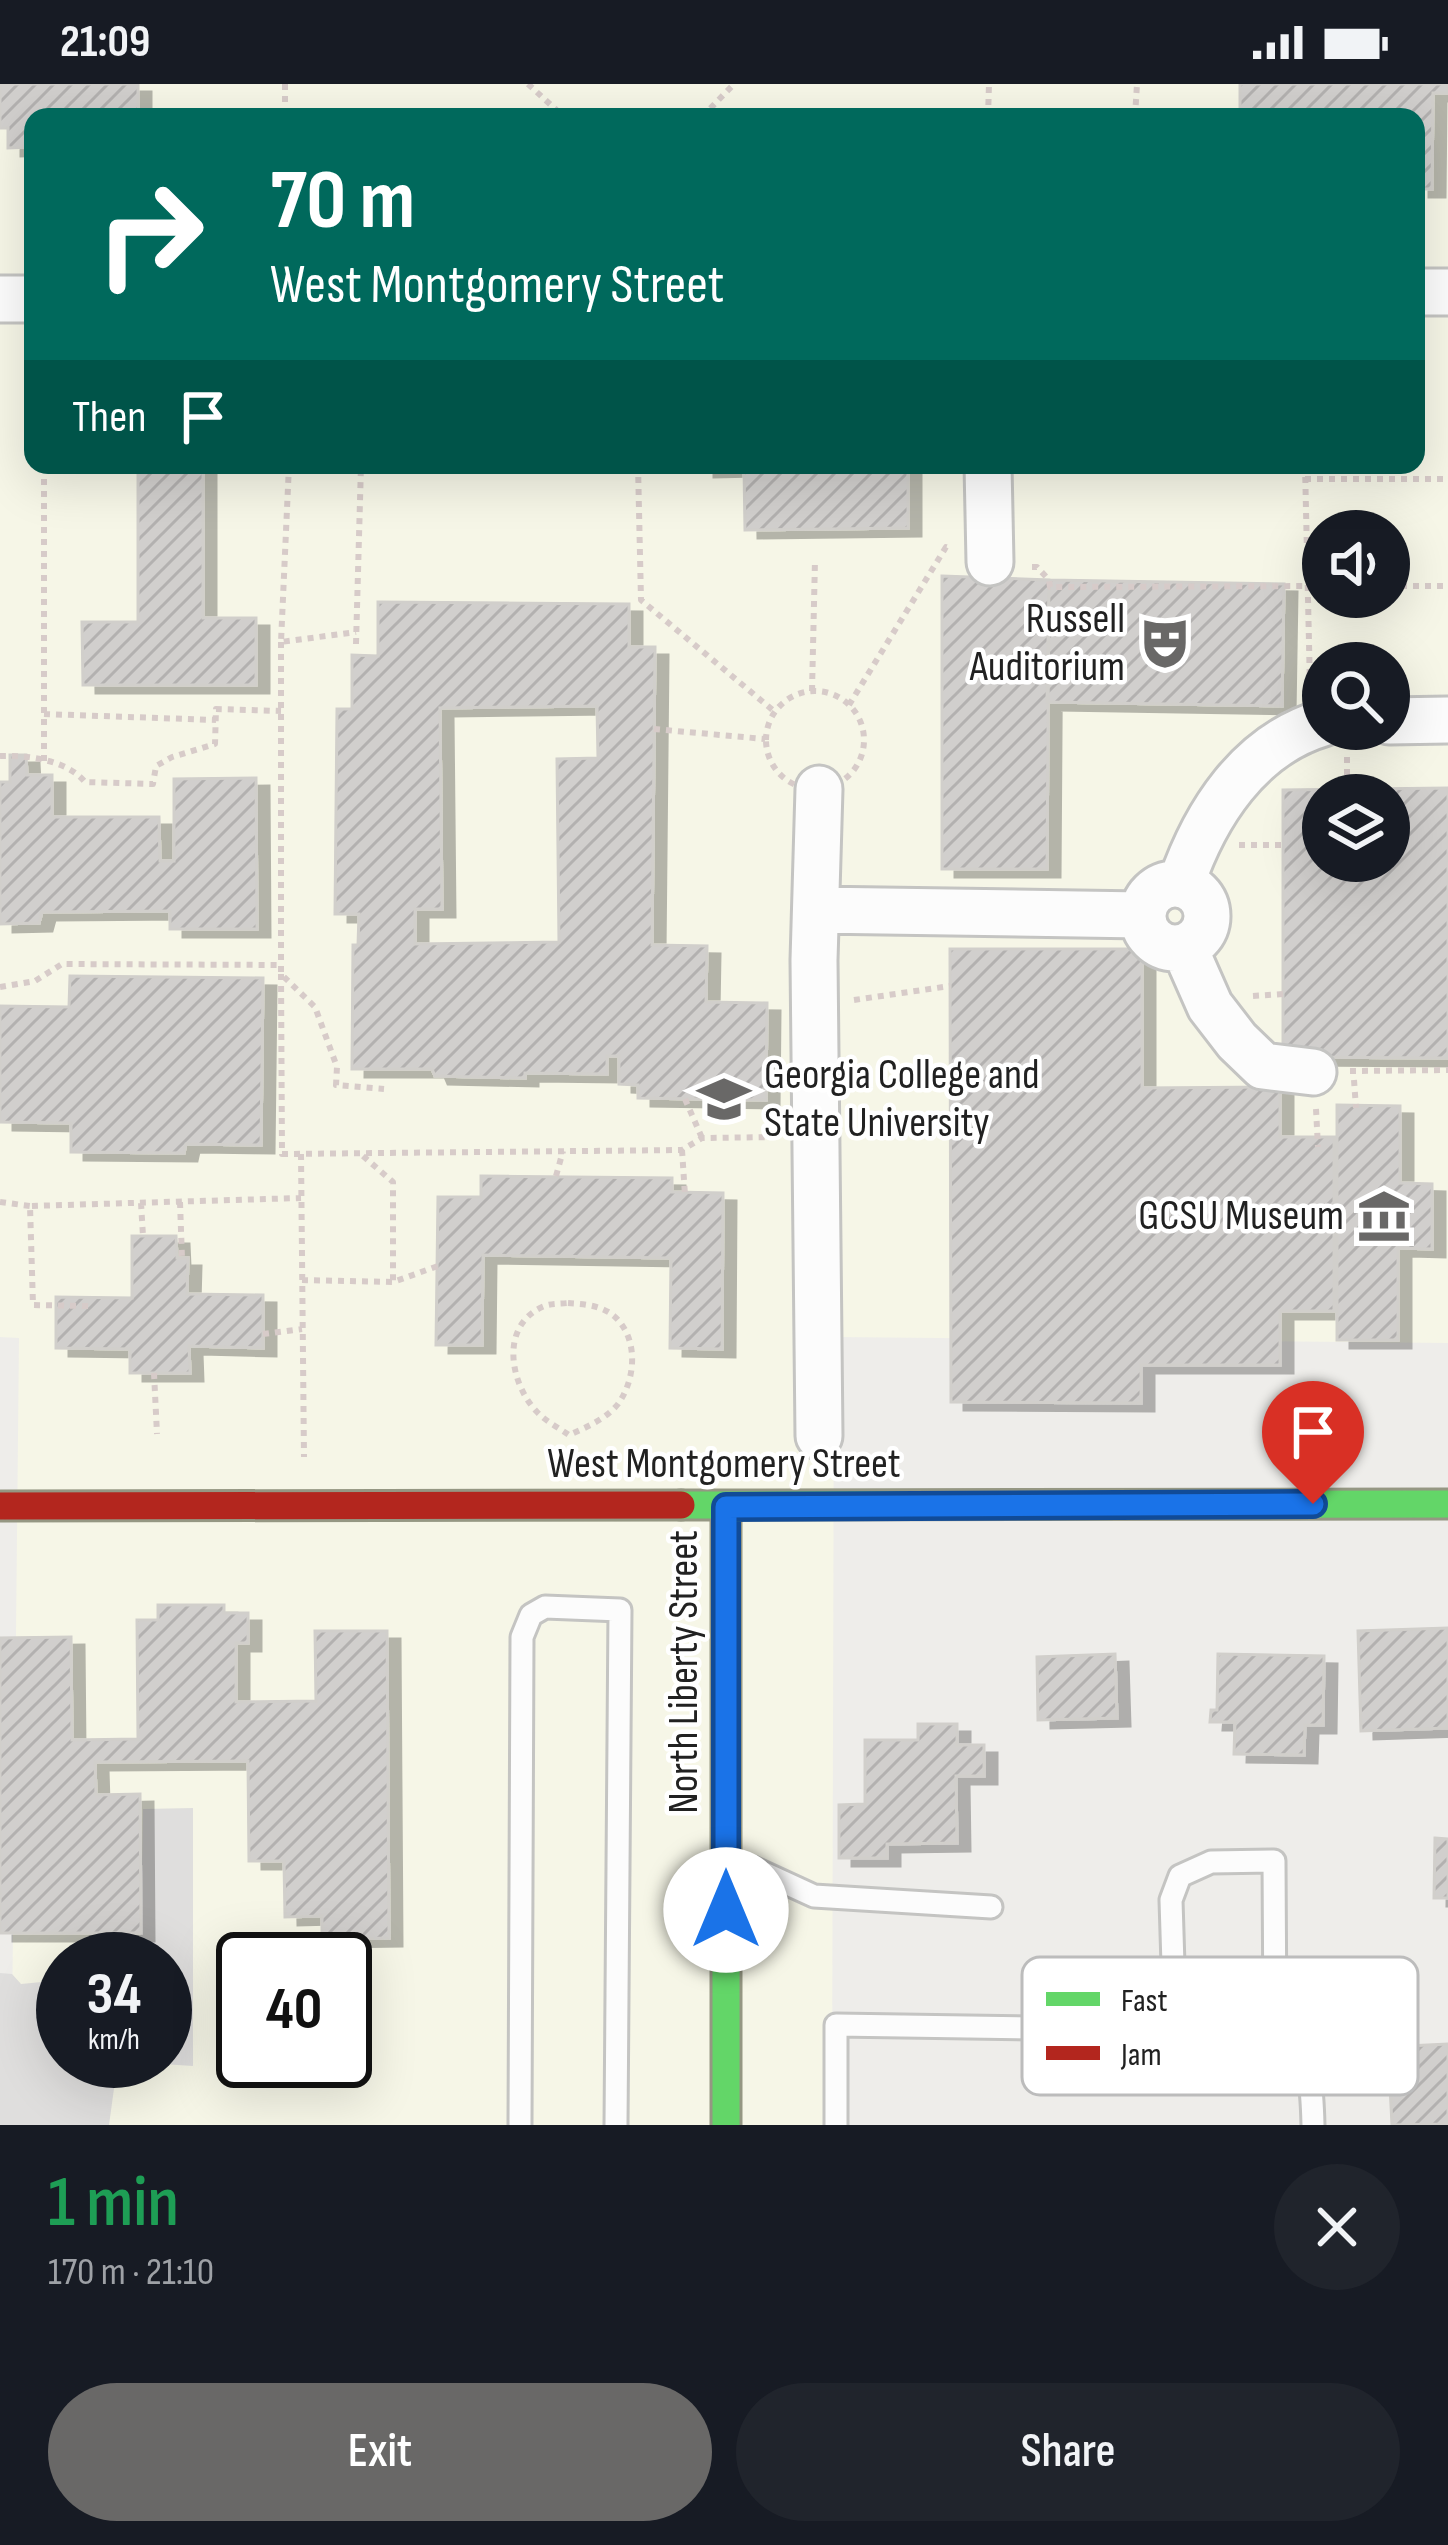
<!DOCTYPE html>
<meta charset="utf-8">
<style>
body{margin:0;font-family:"Sofia Sans Condensed",sans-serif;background:#20242c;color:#f1f3f6;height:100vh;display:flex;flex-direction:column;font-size:45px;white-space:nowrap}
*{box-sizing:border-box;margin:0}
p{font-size:39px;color:#9ea1a6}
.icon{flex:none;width:66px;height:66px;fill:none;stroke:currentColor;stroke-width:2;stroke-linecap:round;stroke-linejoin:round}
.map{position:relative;height:2041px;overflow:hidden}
.panel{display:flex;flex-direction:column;background:#171b24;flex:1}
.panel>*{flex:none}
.guide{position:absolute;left:24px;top:24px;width:1401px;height:366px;border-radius:24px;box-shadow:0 12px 48px #0002;background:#00695c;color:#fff;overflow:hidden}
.controls{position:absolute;left:1302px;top:426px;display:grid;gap:24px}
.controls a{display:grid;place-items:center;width:108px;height:108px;border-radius:50%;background:#171b24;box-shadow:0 12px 48px #0002;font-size:60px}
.speed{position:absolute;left:36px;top:1848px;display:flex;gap:24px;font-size:60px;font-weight:700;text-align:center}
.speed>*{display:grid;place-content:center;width:156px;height:156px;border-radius:50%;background:#171b24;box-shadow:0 12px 48px #0002;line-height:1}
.speed small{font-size:30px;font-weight:400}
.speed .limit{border:6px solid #111;border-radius:18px;background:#fff;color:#111}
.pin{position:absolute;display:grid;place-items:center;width:102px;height:102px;color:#fff;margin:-123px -51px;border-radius:50% 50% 50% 0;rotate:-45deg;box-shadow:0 0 12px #0007}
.pin .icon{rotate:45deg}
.me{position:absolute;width:132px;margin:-66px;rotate:0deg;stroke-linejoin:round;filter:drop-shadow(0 0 9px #0008)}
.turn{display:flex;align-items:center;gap:42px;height:252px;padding:0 48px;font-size:54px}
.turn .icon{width:156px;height:156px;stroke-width:2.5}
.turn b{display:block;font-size:84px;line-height:102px}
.then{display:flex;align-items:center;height:114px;padding:0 48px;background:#0003;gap:24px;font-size:45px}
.round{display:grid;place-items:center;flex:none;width:126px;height:126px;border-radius:63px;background:#20242c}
.head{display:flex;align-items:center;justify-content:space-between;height:204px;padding:0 48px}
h1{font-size:72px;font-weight:600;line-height:90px;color:#1e9e55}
.cta{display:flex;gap:24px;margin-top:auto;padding:24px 48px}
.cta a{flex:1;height:138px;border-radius:72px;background:#696867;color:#fff;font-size:48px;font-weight:600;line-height:138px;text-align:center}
.cta a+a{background:#20242c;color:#f1f3f6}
.status{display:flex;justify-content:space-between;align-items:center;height:84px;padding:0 60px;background:#171b24;direction:ltr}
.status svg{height:33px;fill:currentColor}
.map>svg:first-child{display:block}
.education{fill:#f6f6e7;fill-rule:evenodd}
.parking{fill:#dfdedd}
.building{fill:url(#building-hatch);stroke:#d1cfcb;stroke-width:3;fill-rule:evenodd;filter:url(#shadow)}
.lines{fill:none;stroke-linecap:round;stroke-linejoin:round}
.lane-casing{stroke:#c4c4c2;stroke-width:27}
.street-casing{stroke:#c4c4c2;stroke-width:51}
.fast-casing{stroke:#959783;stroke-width:33}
.jam-casing{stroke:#959783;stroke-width:33}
.path{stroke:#d7cbc9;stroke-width:6;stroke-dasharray:6 6;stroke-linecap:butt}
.lane{stroke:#fcfcfc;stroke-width:21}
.street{stroke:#fcfcfc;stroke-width:45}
.fast{stroke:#63d668;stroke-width:27}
.jam{stroke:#b3261e;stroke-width:27}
.route-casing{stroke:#114b97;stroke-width:30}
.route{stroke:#1a73e8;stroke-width:21}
.labels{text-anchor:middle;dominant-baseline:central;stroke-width:9;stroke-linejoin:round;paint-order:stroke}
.poi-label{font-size:42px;fill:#212121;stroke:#fff;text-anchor:end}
.street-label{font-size:42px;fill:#212121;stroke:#fff}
.key{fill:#fff;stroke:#bcbcbc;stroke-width:3}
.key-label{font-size:33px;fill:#212121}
</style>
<div class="status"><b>21:09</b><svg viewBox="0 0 49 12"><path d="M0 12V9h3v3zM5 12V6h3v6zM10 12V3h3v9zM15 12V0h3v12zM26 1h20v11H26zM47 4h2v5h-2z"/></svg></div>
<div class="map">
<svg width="1448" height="2041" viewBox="0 0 1448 2041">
<defs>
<pattern id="building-hatch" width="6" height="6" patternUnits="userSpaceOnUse" patternTransform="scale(3)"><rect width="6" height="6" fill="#d1cfcd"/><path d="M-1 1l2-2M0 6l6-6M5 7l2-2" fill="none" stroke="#b3b1b0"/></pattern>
<filter id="shadow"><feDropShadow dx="13" dy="8" stdDeviation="0" flood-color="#0004"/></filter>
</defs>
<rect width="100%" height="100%" fill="#eeedea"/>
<path class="education" d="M0,0H1448V1259L834,1253L832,2041H11L19,1254L0,1253ZM33,33H1416V381H33ZM1323,447H1389V513H1323ZM1323,579H1389V645H1323ZM1323,711H1389V777H1323ZM63,1875H165V1977H63ZM243,1875H345V1977H243Z"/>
<path class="parking" d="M193,1724V1982L133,1978L116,1990L109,2041H0V1889L12,1890L21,1900L63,1896V1977H165V1875H135L141,1849L143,1725Z"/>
<path class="building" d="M0,0H138V33H33V63L8,64V44H0Z
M1240,0H1448V9H1433L1432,105H1416V33H1240Z
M138,381H203V534H256V601H83L82,538H138Z
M701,381H908V444L745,446L744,384L701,385Z
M942,492L1049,496L1047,785H942Z
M1049,496L1284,500L1282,622L1047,618Z
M378,518L629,520V563H655L652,861L707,862L706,918L767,919L766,1016L638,1014V1001L619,1000V972H607V990L525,989V994L435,992L432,985H352L353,861H358L359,830H335L337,625H352V571L378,572ZM597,622L598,674L557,675L559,858L415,860V825H442L440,624Z
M10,671H26L27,691H52V733H159L160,777H174V695L256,694L257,845H170V827L42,828L39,839L0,840V698H10Z
M1448,704V974L1283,973V706ZM1323,711H1389V777H1323Z
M950,865H1142V1004L1280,1003V1053H1334V1227H1280V1281H1141V1319L951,1318Z
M70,892L263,894L261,1061L186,1060L184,1069L71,1068V1039L0,1038V922L69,923Z
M1337,1021L1400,1022V1099L1432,1100V1165L1398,1164V1256H1337Z
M481,1092L672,1094V1108L723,1109L722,1265L670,1264L671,1174L483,1171L482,1261H436L438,1113H481Z
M132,1152H176L177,1174H188L187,1210L263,1211V1264L189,1262L190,1289H130V1265L56,1264V1213L132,1214Z
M158,1521H224V1529H248V1559H236V1618L316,1617L315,1547H387L389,1854L322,1855V1832L285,1833L284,1777H249L248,1677L95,1678L96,1711L140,1710L141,1849H0V1554L71,1553L72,1656L138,1655L137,1536H158Z
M1448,1544V1644L1361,1647L1358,1547Z
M1115,1570L1117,1634L1038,1636L1037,1573Z
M1218,1570L1324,1572L1323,1641H1305L1304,1671L1234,1670L1235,1638H1210L1211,1626H1217Z
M918,1640H957V1661H984V1692H956L957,1759L887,1760V1774H839V1721L865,1720V1656H918Z
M1435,1754L1448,1755V1814H1434Z
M1448,1960V2040L1392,2041L1388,1963Z"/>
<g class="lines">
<g class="lane-casing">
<path id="lane" d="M734,1783L753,1784L814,1812L991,1823
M1175,1946L1171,1816L1180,1792L1211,1778L1274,1777L1275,1944
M520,2041L522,1553L531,1531L545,1523L620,1526L616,2041
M836,2041V1941L1175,1946L1275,1944L1292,1951C1311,1986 1312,2001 1313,2041"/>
</g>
<g class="street-casing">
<path id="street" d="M1416,208H1448
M0,215H33
M988,381L990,478
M1389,637L1448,636
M1143 832a32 32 0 1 1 64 0a32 32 0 1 1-64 0Z
M1181,800C1205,730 1249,661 1323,639
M816,826L1142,831
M1184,863L1210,922L1237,957L1263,982L1313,988
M819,1352L814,876L819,705"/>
</g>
<g class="fast-casing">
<path id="fast" d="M681,1421L1448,1420
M726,1423V2041"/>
</g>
<g class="jam-casing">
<path id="jam" d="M0,1422L681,1421"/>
</g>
<path class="path" d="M285,0V33
M528,0L564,33
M702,33L734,0
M988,33L989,0
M1135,33L1137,0
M289,381L281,558L356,548
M638,381L641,516L775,628
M1305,381L1310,603
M1305,395H1448
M1032,483H1037L1049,496L1050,503L1323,502
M1389,502H1448
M281,558V890L315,923L337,983L336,1001L384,1005
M356,560L361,381
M812,607L815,476
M766 656a49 49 0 1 1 98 0a49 49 0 1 1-98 0Z
M849,621L946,463L949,464
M44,630L216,636
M654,645L765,655
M0,672C28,671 67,676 85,698L153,700L156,682L172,673L215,660L216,625L281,627
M1347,673V705
M44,677V381
M1239,761H1284
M281,890L282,1070L682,1066L702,1054L779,1053
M0,903L35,897L62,880L281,881
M1253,912L1284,910
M854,916L950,902
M1350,987L1448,986
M1354,996L1356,1024
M685,1015L702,1054
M1316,1025L1318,1063
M682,1066L685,1111
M301,1070L304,1373
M363,1072L393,1098V1198
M556,1092L563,1067
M0,1118L30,1122
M180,1118L182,1174
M141,1119L143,1152
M302,1196L393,1198L438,1182
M568,1219C583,1220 601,1221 614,1232C639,1254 636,1295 618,1320C606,1335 587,1343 569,1351C559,1344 547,1338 538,1329C511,1302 499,1245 540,1224C549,1219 558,1220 568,1219Z
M88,1222L33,1221L30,1122L301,1114
M263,1250L302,1245
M154,1289L157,1350"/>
<use href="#lane" class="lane"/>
<use href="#street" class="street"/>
<use href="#fast" class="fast"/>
<use href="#jam" class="jam"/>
</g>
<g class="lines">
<g class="route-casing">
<path id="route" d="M726,1826V1423L1313,1420"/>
</g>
<use href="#route" class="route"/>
</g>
<defs>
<g id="theatre-bare" transform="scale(4.14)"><path d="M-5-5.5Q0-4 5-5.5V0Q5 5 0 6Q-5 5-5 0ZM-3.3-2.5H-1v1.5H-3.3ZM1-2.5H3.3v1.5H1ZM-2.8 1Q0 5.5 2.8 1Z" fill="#696867" stroke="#fff" stroke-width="2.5" paint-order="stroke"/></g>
<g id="university-bare" transform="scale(4.14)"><path d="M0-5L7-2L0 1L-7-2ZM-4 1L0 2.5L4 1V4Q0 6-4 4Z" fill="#696867" stroke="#fff" stroke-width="2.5" paint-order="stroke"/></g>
<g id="museum-bare" transform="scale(4.14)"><path d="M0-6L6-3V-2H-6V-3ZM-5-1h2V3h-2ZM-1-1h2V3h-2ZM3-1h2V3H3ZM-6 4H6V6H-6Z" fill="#696867" stroke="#fff" stroke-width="2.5" paint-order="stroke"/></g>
</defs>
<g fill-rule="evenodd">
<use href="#theatre-bare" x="1165" y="559"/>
<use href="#university-bare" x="724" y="1015"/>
<use href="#museum-bare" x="1384" y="1132"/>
</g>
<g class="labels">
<g class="poi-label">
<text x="1125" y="535">Russell<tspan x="1125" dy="48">Auditorium</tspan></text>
<text x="764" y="991" text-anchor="start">Georgia College and<tspan x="764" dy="48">State University</tspan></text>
<text x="1344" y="1132">GCSU Museum</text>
</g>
<g class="street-label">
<text x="724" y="1380">West Montgomery Street</text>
<text transform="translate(684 1588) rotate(-90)">North Liberty Street</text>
</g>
</g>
<rect x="1022" y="1873" width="396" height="138" rx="18" class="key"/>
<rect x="1046" y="1908" width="54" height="14" fill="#63d668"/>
<rect x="1046" y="1962" width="54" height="14" fill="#b3261e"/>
<g class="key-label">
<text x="1121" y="1927">Fast</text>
<text x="1121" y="1981">Jam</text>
</g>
</svg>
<div class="controls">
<a><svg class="icon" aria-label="sound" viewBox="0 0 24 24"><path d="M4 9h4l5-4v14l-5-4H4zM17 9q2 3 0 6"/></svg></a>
<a><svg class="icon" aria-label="search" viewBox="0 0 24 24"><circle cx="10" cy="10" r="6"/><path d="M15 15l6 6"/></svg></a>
<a><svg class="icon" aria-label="layers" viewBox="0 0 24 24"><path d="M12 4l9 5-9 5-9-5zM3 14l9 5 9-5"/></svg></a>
</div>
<div class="speed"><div>34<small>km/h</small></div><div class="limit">40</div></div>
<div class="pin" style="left:1313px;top:1420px;background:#d93025"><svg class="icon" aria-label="arrive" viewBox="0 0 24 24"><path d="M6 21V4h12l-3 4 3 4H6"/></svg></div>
<svg class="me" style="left:726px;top:1826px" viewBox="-20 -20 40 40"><circle r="19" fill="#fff"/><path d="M0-13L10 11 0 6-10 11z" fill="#1a73e8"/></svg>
<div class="guide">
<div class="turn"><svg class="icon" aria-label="right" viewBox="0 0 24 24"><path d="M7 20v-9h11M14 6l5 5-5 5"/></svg><div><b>70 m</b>West Montgomery Street</div></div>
<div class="then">Then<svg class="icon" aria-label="arrive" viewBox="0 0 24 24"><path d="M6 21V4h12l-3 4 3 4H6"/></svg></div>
</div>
</div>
<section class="panel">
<div class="head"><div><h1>1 min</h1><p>170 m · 21:10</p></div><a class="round"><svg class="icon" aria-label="close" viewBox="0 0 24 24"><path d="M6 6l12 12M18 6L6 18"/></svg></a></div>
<div class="cta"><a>Exit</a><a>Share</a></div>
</section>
